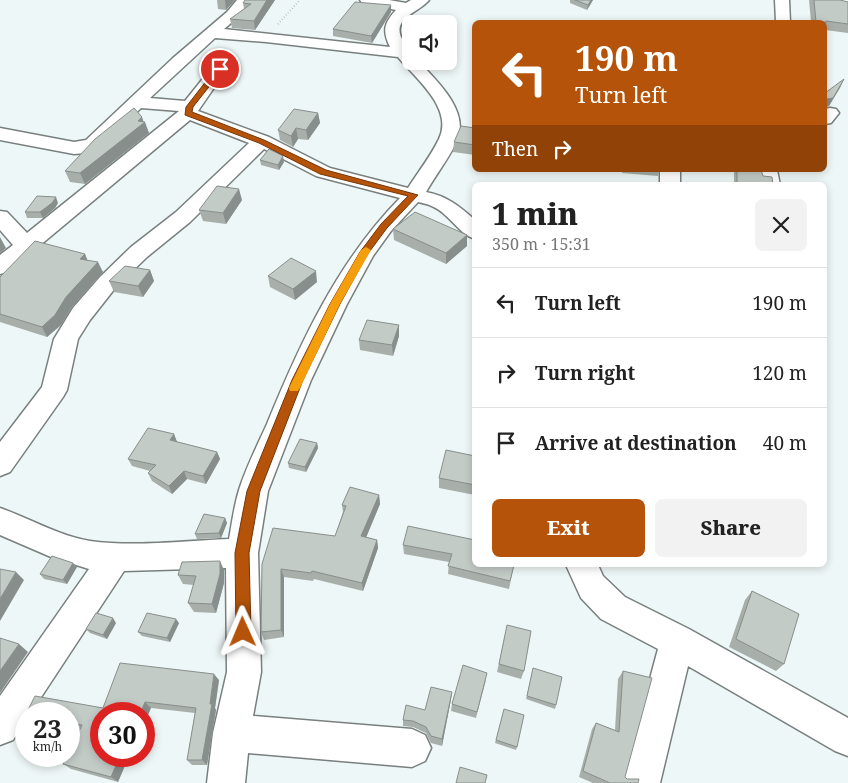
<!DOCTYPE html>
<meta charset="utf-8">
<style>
body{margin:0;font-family:"Noto Serif",serif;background:#f2f2f2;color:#222;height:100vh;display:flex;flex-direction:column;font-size:19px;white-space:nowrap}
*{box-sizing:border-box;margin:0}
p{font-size:16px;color:#767676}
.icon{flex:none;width:28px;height:28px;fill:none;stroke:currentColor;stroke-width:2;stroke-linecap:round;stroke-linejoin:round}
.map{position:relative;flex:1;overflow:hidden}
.panel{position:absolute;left:472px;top:182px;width:355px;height:385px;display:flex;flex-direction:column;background:#fff;border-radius:8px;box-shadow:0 2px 8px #0003}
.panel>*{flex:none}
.banner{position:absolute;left:472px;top:20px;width:355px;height:152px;border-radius:8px;box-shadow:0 2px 8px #0003;background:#b45309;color:#fff;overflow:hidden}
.controls{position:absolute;left:402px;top:15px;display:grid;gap:10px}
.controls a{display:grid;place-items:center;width:55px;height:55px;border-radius:8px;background:#fff;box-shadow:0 2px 8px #0003;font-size:25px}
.speed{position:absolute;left:15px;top:702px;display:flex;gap:10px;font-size:25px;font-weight:700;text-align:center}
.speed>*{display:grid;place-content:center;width:65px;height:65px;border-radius:50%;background:#fff;box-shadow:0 2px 8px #0003;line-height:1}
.speed small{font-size:12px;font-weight:400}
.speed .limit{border:8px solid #d22;background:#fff;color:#111}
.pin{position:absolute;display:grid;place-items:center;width:42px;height:42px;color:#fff;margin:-21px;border:2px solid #fff;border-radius:50%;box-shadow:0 1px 5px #0007}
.me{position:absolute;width:55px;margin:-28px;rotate:359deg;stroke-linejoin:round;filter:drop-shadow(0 0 4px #0008)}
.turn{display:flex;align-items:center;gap:18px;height:105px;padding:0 20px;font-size:22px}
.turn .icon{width:65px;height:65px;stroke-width:2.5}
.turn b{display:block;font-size:35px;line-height:42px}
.then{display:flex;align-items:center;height:48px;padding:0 20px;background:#0003;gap:10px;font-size:19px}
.round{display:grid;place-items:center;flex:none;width:52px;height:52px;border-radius:8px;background:#f2f2f2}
.headline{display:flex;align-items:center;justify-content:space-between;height:85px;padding:0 20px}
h1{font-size:30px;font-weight:800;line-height:38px}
.action{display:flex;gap:10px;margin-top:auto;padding:10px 20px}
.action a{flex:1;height:58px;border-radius:8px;background:#b45309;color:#fff;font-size:20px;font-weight:800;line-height:58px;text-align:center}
.action a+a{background:#f2f2f2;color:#222}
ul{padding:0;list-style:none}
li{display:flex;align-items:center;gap:15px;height:70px;padding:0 20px;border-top:1px solid #e0e0e0}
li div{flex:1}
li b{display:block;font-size:19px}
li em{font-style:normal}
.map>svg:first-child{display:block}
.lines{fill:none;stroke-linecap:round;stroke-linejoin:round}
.minor-casing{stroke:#78807f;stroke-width:3}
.path{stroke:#99a0a0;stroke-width:2;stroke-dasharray:0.5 2.5;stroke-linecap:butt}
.minor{fill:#fff;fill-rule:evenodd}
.wall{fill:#a8afab}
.shaded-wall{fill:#888e8b}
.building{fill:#c3cbc7;stroke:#888e8b}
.route{fill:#b45309;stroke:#753606}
.slow{fill:#f59e0b}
</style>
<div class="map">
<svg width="848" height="783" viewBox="0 0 848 783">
<rect width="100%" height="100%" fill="#eef7f7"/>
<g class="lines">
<g class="minor-casing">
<path id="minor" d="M237,0H252L237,18L224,29L390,47C382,31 384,23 396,10L362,3L360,0H389L406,3L411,0H429C420,12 391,18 402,39C406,48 411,52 411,61H418C436,80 468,109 458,138C452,154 435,176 426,192C447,196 459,206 475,220V239C462,235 454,222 444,214C437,207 428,204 418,202L391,231L373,256L347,304L311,380L268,491L258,553L261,672L253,716L412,729L425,735L431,748L425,761L412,767L248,753L245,783H207L213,733L227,672L226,568L124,571L30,714H26V720L13,740L0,745V696L89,569L51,557L0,535V508C29,518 59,536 90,541C133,547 185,541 229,539C232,523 234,506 239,490C246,468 257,446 267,424C300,343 338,261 400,198L316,176L264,149L190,222L147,257L116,287L90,320L78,339L67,390L63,397L10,472L0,476V442L42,387L54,339L73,308L100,277L131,247L176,212L249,143L190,120L8,272L0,274V255L13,245L0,230V211L7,212L27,233L179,111L141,108L100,148L86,153L74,154L0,140V128L74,142L86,140L173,58L227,12ZM215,38L266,42L398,57C415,78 454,108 439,139C431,156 418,172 408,188L330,168L269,137L198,111L227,69L225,66H213L185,101L150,98Z
M775,0H789L790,22H776Z
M830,108L836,109L839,113L831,123L825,124V109Z
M660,170H680V185H660Z
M757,170H777L780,185H760Z
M566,565H598L603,576L625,597L689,629L848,718V756L835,751L688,666L660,783H622L658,649L601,619L581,598Z"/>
</g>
<path class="path" d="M278,24L300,0"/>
<use href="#minor" class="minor"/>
</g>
<path class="wall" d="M217,0H235L226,10L218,9Z
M275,0L255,30L232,28L230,19L244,9L243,3Z
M570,0H593L587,10L570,3Z
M809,0H840L848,2V33L825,30V22H811Z
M391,5V12L372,43L333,36V29Z
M318,113L320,123L308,140L298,139L293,147L280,140L278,130Z
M144,122L149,133L85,184L70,182L65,171Z
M475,128V155L453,152L454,142Z
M260,160L284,162L279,170L261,165Z
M623,170H660L658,176L622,173Z
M715,170H761L763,176L773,185H734V172Z
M242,200L226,224L203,221L199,210Z
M58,203L55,208L43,218H27L25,212Z
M393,229L467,235V246L446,264L394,240Z
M85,254L87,260L103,272L72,307L61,325L47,337L0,322V277Z
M150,270L154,281L143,297L114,292L109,281Z
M268,276L317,282L295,300L270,287Z
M399,325V336L393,356L360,350L359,340Z
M174,434L177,442L217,452L220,459L206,484L187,479L172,494L152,481L148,473L150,471L132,466L128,459Z
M317,443L318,448L306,472L289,468L288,463Z
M475,456V495L439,488V478Z
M379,495L380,504L366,537L377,540L378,548L363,591L314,579L313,581L284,577V637L264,640L261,632L262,564L335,536L343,512L342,505Z
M225,518L227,523L221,538L197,539L195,534Z
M403,545L514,565L509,589L448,574L449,562L404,554Z
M726,565H737L735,567Z
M77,567L67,584L44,579L40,574Z
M224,570V583L216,613L194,612L188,603L194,585L183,584L178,575Z
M752,591L784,664L776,671L729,647L745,600Z
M116,623L107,639L90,633L86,629Z
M179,623L170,642L142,636L138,632Z
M507,625L524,671L521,679L497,672Z
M533,668L556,705L555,709L526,699Z
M623,671L625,777L627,779L638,783H593L579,777L592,729L596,723L615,730L618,679Z
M219,680L215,708L216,710L207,765H192L187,760L195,713L151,708L101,756H129L118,782L71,769L63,764L80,730L69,727V714L103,708Z
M486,680L476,718L451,711L452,704Z
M452,692L451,699L442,746L431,743L426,733L413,727L403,726V720L425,710Z
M504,709L517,747L516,750L495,743Z"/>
<path class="shaded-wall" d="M225,0H235L226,10Z
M267,0H275L255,30L254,21Z
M591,0H593L587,10L588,5Z
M391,5V12L372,43L371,36Z
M844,79L840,88L829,106L825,107L827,99Z
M318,113L320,123L308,140L306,130Z
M142,117L144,123L145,122L149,133L85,184L80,173Z
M296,128L298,139L293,147L291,136Z
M283,156L284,162L279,170L278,165Z
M239,189L242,200L226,224L223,213Z
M56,197L58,203L55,208L43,218L40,212Z
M467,235V246L446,264V253Z
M0,237L6,248L0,253Z
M85,254L89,264L80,259Z
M98,262L103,272L72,307L61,325L47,337L42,327L66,297Z
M150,270L154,281L143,297L138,286Z
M316,271L317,282L295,300L293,289Z
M399,325V336L393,356L392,345Z
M174,434L177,442L170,440Z
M317,443L318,448L306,472L305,467Z
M217,452L220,459L206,484L203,476Z
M184,471L187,479L172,494L169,486Z
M379,495L380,504L363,545L361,536Z
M225,518L227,523L221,538L219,533Z
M377,540L378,548L363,591L362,583Z
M220,561L224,570V583L216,613L212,604Z
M73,563L77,567L67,584L63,580Z
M281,569L284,577V637L281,630Z
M16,572L24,580L0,621V599Z
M113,618L116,623L107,639L103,635Z
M176,619L179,623L170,642L167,638Z
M19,644L28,652L0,693V671Z
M214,674L219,680L215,708L216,710L207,765L202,760Z
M452,692L451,699L442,746V739Z
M145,702L151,708L144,725V714H140Z
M120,756H129L118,782L111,777Z"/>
<path class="building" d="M245,0H267L254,21L230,19L251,4L243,3Z
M575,0H591L588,5Z
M814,0H840L848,2V24L826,21L825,26V22H816Z
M355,2L391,5L371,36L333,29Z
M844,79L833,98L827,99V107L825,111V93Z
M134,108L142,117L138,121L145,122L80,173L65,171L95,139Z
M294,109L318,113L306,130L296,128L291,136L278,130Z
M461,126L475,128V145L454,142Z
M269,149L283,156L278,165L260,160Z
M737,170H761L763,176L772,177L773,185H737Z
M217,186L239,189L223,213L199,210Z
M37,196L56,197L52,203L40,212H25Z
M415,212L467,235L446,253L393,229Z
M35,241L85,254L80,259L98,262L66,297L55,315L42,327L0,314V277Z
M291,258L316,271L293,289L268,276Z
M125,266L150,270L138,286L109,281Z
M367,320L399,325L392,345L359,340Z
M148,428L174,434L170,440L217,452L203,476L184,471L169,486L148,473L156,465L128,459Z
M300,439L317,443L305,467L288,463Z
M446,450L475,456V485L439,478Z
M350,487L379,495L361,536L377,540L362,583L312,571L311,573L281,569V630L261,632L262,564L273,528L335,536L346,506L342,505Z
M204,514L225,518L219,533L195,534Z
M408,526L475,540V565H514L510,581L448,566L452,554L403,545Z
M52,556L73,563L63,580L40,574Z
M220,561V574L212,604L188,603L196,576L178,575L182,562Z
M0,569L16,572L0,599Z
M752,591L799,614L784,664L736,639Z
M96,613L113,618L103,635L86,629Z
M147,613L176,619L167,638L138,632Z
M507,625L531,631L524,671L499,664Z
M0,638L19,644L0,671Z
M120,663L214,674L210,704H212L202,760H187L196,708L145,702L140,714H101V756H120L111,777L63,764L66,756H69V752L82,725L69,723V714H26L35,696L103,708Z
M463,665L487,673L477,712L452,704Z
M533,668L562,677L556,705L527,696Z
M623,671L652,678L625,777L627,779H639L638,783H610L583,771L596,723L619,732Z
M431,687L452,692L442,739L431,736L426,727L413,721L403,720L406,705L425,710Z
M504,709L524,715L517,747L496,740Z
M460,767L487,775L485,783H456Z"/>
<path class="route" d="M217,67L223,69L193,107L192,112L264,140L326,170L418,195L387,228L367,255L340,304L303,380L260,491L249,553L251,632L248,637L243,639L238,637L236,632L235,553L247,491L292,380L330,304L360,252L381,224L408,196L320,174L259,143L185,115L186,107Z"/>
<path class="slow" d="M366,247L371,250L340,304L300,388L298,391H290L289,388L330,304L361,250Z"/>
</svg>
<div class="controls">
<a><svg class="icon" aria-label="sound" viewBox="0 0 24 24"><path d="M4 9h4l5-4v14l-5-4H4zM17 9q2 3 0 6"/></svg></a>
</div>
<div class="speed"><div>23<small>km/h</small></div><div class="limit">30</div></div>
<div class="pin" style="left:220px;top:69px;background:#d93025"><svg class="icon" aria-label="arrive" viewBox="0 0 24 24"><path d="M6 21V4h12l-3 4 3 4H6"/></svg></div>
<svg class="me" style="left:243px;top:632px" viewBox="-20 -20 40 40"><path d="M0-17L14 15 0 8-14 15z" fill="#b45309" stroke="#fff" stroke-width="4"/></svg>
<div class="banner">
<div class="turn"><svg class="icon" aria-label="left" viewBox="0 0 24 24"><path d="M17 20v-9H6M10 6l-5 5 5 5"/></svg><div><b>190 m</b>Turn left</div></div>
<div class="then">Then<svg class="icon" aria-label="right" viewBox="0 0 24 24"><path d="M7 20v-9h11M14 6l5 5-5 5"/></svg></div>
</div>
<section class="panel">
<div class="headline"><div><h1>1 min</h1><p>350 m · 15:31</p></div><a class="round"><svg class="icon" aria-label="close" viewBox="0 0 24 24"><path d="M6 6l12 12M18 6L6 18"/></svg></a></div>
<ul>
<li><svg class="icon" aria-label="left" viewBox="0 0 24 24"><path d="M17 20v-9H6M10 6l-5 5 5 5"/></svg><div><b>Turn left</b></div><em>190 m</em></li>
<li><svg class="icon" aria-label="right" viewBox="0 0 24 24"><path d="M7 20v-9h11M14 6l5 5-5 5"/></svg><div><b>Turn right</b></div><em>120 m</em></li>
<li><svg class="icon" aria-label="arrive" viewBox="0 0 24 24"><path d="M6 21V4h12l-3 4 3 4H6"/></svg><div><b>Arrive at destination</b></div><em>40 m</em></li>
</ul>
<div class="action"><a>Exit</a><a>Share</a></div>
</section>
</div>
